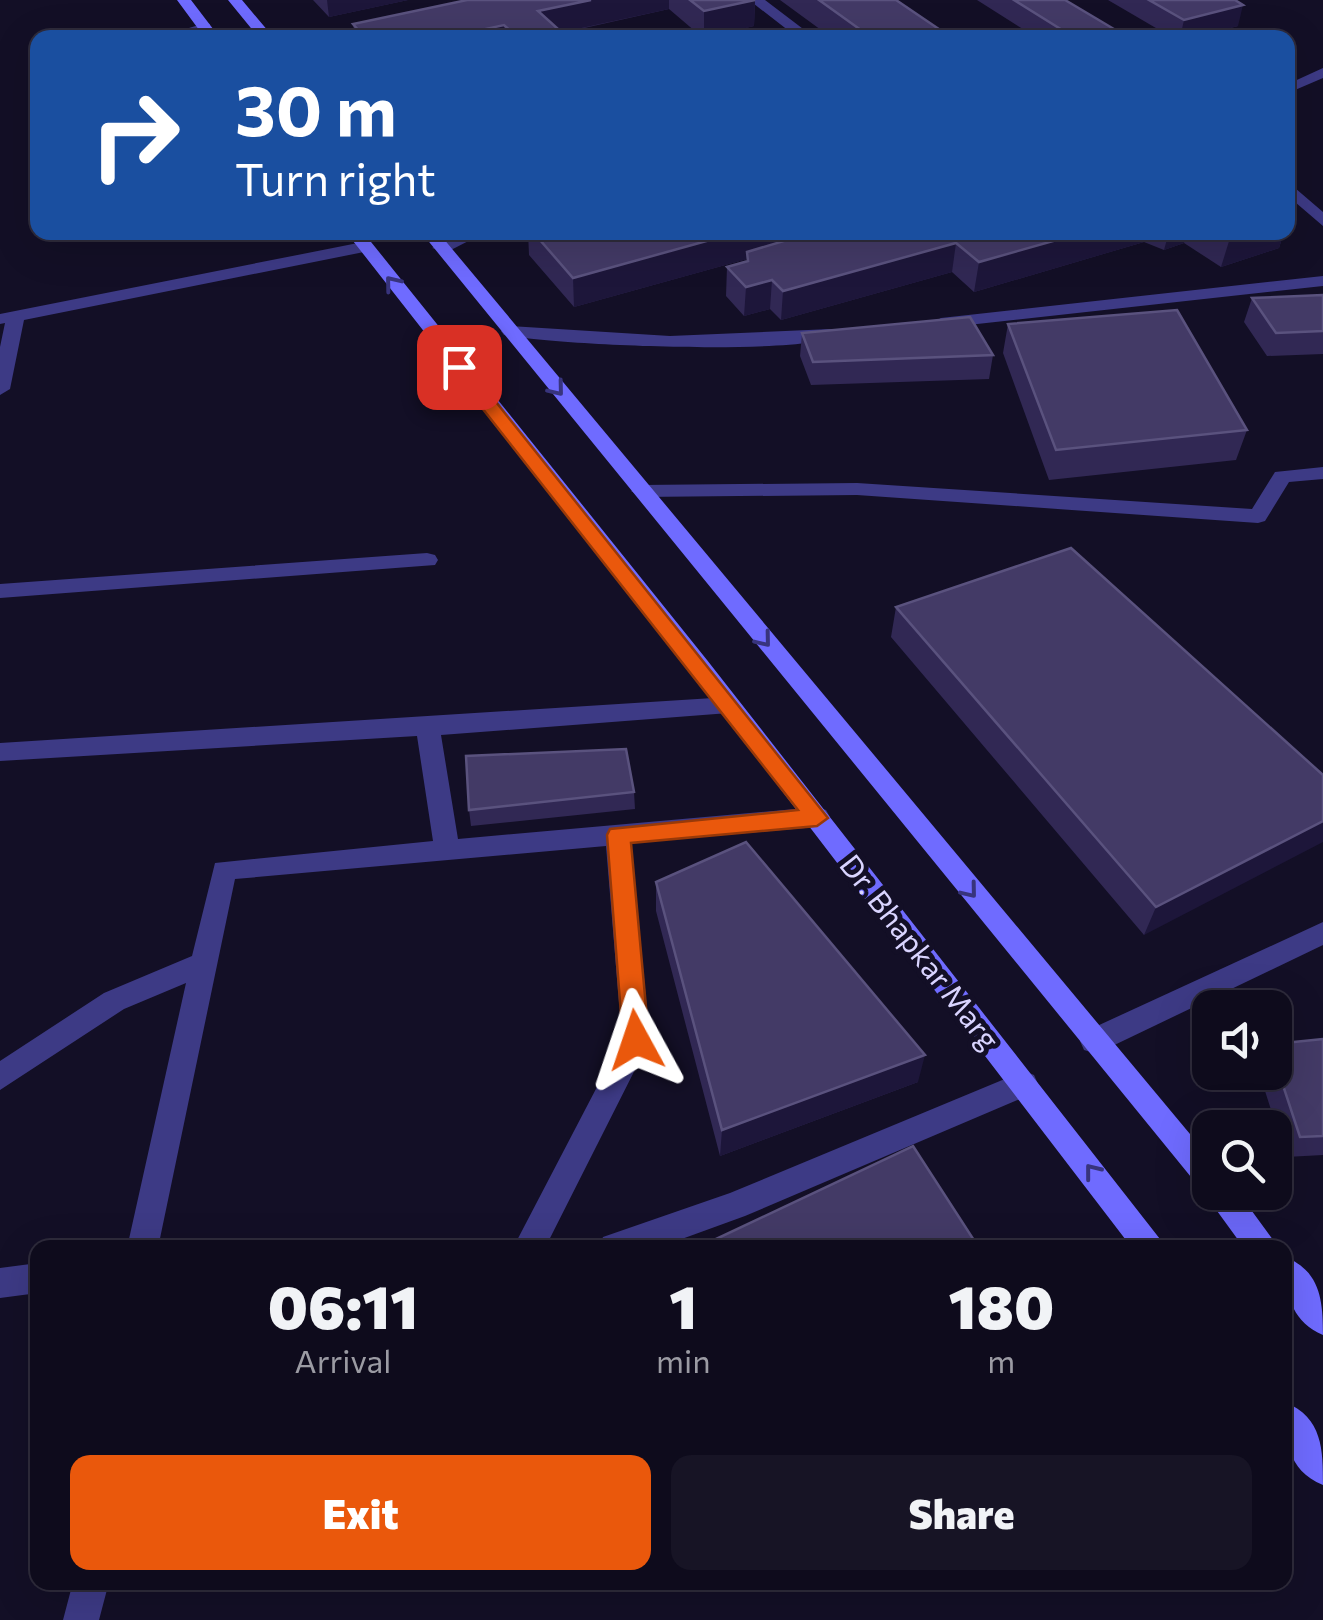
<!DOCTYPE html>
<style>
body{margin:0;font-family:Commissioner,sans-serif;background:#171425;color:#f1f3f6;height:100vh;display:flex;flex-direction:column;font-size:38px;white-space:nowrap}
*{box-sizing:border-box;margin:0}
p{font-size:32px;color:#9b9ba3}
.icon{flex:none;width:55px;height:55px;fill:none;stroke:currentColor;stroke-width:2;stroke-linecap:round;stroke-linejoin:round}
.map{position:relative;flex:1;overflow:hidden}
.side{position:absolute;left:30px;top:1240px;width:1262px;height:350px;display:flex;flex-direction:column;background:#0e0b1c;border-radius:20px;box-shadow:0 10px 40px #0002,0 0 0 2px #2e2b3b}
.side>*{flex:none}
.top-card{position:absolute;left:30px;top:30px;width:1265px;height:210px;border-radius:20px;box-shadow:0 10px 40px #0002,0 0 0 2px #2e2b3b;background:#1a4fa0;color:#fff;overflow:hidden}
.buttons{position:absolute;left:1192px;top:990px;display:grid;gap:20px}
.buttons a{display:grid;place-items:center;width:100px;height:100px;border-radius:20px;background:#0e0b1c;box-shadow:0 10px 40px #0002,0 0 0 2px #2e2b3b;font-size:50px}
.pin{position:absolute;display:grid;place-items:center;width:85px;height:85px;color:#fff;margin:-42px;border-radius:20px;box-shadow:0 5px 15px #0006}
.me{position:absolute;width:110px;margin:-55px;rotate:355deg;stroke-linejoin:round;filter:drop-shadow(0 0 8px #0008)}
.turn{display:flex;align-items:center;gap:35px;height:210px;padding:0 40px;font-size:45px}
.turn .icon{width:130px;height:130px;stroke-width:2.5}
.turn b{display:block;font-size:70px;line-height:85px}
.eta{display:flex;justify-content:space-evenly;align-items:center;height:170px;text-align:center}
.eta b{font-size:60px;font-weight:800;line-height:70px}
.primary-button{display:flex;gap:20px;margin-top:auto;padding:20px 40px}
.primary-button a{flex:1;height:115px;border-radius:20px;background:#ea580c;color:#fff;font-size:40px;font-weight:800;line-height:115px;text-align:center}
.primary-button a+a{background:#171425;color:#f1f3f6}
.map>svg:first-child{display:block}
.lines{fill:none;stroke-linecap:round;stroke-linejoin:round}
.lane{fill:#3d3a85;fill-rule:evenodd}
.street{fill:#3d3a85;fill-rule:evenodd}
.secondary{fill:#6f6bff;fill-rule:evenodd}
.wall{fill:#312854}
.shaded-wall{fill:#1d163a}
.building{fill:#433a66;stroke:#5a527e;stroke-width:2.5}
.oneway{stroke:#38347d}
.route{fill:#ea580c;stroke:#983908;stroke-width:2.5}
.labels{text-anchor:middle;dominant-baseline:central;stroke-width:10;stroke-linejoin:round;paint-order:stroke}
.street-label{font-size:30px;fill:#d9d4ff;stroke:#130f26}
</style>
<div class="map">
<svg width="1323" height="1620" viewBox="0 0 1323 1620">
<rect width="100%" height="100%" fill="#130f26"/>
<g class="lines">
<path class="lane" d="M205,23L210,24V30L182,38H157Z
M463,232H486L447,252L432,248Z"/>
<path class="street" d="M749,0H765L815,38H798Z
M1323,68V78L1288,93V84Z
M1288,182L1323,212V226L1288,196Z
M363,242L369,243V251L24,320L10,389L0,395V347L5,323L0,324V314Z
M1323,276V286L941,328L932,323L941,318Z
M510,326L670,336L831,329L840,334C812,357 548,345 504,335L501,331Z
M1323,467V479L1289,482L1265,521L1258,523L857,495L641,497L631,491L641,485L857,483L1252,509L1275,472Z
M427,553L435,555L438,560L435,565L0,598V584Z
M729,697L741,705L729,713L441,735L458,839L817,807L826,810L830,817L826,824L817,827L631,843L650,1040L545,1248H513L622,1039L606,846L235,879L158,1248H127L186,983L124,1009L0,1090V1061L104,993L192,956L215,863L433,841L417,736L0,761V743Z
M1323,922V945L1104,1050L1094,1053L1084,1050L1080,1041L1084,1032Z
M1024,1071L1034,1075L1038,1084L1034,1093L745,1216L657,1248H599L603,1237L730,1193Z
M38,1263V1293L0,1298V1268Z
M73,1582H109L99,1620H63Z"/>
<path class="secondary" d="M177,0H191L220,38H205Z
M228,0H242L274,38H259Z
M346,232H363L707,660L1167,1248H1132L691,672Z
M421,232H438L1210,1158V1192H1238L1279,1248H1244L1204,1193Z
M1285,1257C1321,1271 1323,1302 1323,1335C1289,1321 1285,1289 1285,1257Z
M1285,1402C1323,1418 1323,1450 1323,1485C1286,1470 1285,1437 1285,1402Z"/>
</g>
<path class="wall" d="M313,0H408L329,17Z
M467,0H755L754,26L703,38L669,9L562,33L568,38H355L353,24Z
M780,0H896L952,38H832Z
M977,0H1065L1118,38H1037Z
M1108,0H1235L1238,26L1192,38H1173Z
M528,232H1284L1279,248L1221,267L1184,243L1164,250L1144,242L974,292L952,272L781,320L770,309L744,316L726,296L727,267L747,261V259L574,307L529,255Z
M1323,295V354L1267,356L1244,322L1252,298Z
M1008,324L1247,430L1236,460L1049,480L1003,353Z
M802,333L993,355L989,379L811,385L800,356Z
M896,607L1323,775L1144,935L891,637Z
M634,792L635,809L471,826L469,810Z
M656,882L918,1082L720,1156L656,911Z
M1323,1039V1155L1286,1157L1259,1072H1275V1044Z"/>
<path class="shaded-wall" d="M327,0H408L329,17Z
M591,0H669V9L540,37L538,11Z
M755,0L754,26L704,38V11Z
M1243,5L1238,26L1192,38H1180L1184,20Z
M504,25L506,38H444Z
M1119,32L1118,38H1099Z
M739,232H842L747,252V259L574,307L573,278Z
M1085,232H1147L1144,242L974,292L979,262Z
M1169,232H1188L1184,243L1164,250Z
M1248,232H1284L1279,248L1221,267L1230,238Z
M956,243L952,272L781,320L783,291Z
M772,280L770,309L744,316L746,287Z
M1323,821V842L1144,935L1156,907Z
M925,1055L918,1082L720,1156L722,1130Z"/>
<path class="building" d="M467,0H591L538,11L568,38H518L504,25L444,38H365L353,24Z
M690,0H755L704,11Z
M819,0H896L952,38H872Z
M1014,0H1065L1119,32L1099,38H1075Z
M1149,0H1235L1243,5L1184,20Z
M1235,32L1245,38H1213Z
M533,232H739L573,278Z
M814,232H1085L979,262L956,243L783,291L772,280L746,287L727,267L748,261L747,252Z
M1221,232H1248L1230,238Z
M1323,295V331L1276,333L1252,298Z
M1177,310L1247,430L1056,450L1008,324Z
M970,317L993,355L813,362L802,333Z
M1071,548L1323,775V821L1156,907L896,607Z
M626,749L634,792L469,810L466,756Z
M746,842L925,1055L722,1130L656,882Z
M1323,1039V1136L1300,1137L1275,1061V1044Z
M913,1146L979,1248H697Z"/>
<defs><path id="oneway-chevron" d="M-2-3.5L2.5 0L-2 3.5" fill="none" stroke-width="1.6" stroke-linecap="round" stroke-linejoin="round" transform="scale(2.5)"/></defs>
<g class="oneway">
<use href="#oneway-chevron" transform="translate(392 283) rotate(-129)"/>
<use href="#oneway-chevron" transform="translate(557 389) rotate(51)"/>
<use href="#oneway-chevron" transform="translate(764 640) rotate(51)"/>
<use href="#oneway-chevron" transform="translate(970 891) rotate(51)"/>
<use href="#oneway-chevron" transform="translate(1092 1171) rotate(-128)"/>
</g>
<path class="route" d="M453,363H465L828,818L817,826L631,843L649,1040L636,1051L623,1040L607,835L610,829L798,810L453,371Z"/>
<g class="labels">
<g class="street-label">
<text transform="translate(921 951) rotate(52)">Dr. Bhapkar Marg</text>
</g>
</g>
</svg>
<div class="buttons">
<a><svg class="icon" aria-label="sound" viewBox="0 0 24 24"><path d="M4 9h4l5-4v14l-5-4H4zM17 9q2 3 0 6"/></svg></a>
<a><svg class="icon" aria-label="search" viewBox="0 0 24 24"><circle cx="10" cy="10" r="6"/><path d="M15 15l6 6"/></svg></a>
</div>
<div class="pin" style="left:459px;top:367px;background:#d93025"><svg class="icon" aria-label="arrive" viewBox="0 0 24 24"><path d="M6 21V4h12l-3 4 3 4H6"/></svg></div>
<svg class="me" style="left:636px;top:1040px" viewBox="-20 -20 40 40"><path d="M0-17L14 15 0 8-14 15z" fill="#ea580c" stroke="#fff" stroke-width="4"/></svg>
<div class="top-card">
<div class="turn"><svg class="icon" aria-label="right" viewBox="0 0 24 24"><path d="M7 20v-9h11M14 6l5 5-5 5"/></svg><div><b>30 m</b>Turn right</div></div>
</div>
<section class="side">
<div class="eta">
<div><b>06:11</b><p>Arrival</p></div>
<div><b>1</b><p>min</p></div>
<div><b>180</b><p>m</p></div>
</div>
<div class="primary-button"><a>Exit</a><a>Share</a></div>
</section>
</div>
